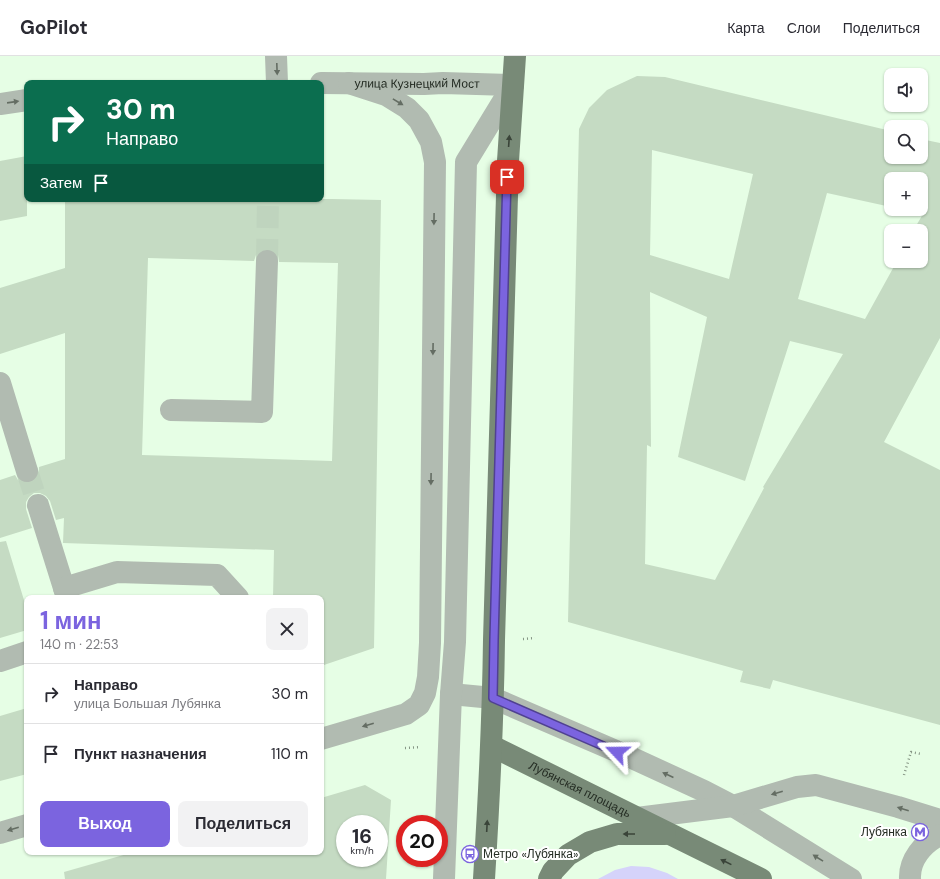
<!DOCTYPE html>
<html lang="ru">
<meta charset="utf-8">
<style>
body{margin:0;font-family:"DM Sans",sans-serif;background:#f2f2f3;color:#2b2b33;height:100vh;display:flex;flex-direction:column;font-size:15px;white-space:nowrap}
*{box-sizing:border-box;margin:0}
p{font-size:13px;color:#7c7c81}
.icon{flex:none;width:22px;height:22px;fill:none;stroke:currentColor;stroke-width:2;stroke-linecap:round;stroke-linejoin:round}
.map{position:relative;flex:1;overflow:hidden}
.details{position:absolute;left:24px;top:539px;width:300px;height:260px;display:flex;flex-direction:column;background:#fff;border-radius:8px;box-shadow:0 1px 3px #0004}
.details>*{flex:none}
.top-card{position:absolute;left:24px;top:24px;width:300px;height:122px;border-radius:8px;box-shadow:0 1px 3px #0004;background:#0b6e4f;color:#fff;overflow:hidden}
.fabs{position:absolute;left:884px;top:12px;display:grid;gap:8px}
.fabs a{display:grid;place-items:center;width:44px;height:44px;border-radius:8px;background:#fff;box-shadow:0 1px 3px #0004;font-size:20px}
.speed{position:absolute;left:336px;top:759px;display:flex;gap:8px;font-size:20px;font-weight:700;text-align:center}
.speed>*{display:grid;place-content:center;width:52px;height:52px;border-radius:50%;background:#fff;box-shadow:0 1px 3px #0004;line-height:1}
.speed small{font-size:10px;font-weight:400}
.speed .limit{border:6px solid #d22;background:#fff;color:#111}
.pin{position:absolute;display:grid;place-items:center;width:34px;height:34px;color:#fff;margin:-17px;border-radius:8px;box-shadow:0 2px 6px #0006}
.me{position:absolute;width:44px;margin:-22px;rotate:293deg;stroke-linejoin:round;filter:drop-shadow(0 0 3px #0008)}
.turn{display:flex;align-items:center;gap:14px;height:84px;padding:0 16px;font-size:18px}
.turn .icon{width:52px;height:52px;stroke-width:2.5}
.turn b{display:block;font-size:28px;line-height:34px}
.then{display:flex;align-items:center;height:38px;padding:0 16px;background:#0003;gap:8px;font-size:15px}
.round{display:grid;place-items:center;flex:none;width:42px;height:42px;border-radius:8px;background:#f2f2f3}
.overview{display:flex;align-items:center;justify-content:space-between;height:68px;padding:0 16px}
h1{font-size:24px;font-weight:700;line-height:30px;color:#7b64df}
.button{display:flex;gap:8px;margin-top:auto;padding:8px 16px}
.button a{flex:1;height:46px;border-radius:8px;background:#7b64df;color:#fff;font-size:16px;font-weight:700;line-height:46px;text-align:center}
.button a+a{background:#f2f2f3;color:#2b2b33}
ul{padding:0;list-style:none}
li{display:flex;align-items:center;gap:12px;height:60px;padding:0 16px;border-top:1px solid #e1e1e2}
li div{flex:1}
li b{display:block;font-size:15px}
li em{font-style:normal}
header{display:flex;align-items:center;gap:24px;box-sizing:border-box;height:56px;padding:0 20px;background:#fff;border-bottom:1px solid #e1e1e2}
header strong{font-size:19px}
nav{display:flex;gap:22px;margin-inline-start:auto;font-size:14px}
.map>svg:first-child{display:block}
.green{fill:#d5d3fa}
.building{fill:#c5dbc3;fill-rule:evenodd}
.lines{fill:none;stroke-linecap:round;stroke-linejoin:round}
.minor-tunnel{stroke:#bfd4be;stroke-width:22;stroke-dasharray:22 11;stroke-linecap:butt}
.path{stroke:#869685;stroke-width:2.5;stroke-dasharray:1 3;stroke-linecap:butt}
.minor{stroke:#b1bbb1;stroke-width:22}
.major{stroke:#788a77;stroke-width:22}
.oneway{fill:#646d63}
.oneway2{fill:#3a4439}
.route-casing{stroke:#504191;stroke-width:10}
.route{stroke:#7b64df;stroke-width:7}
.labels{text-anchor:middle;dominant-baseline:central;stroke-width:4;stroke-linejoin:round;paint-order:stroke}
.street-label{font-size:12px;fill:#252d24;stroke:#fff}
.poi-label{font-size:12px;fill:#252d24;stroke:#fff;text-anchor:end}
</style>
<header>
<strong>GoPilot</strong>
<nav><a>Карта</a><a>Слои</a><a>Поделиться</a></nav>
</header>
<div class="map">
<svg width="940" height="823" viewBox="0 0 940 823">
<rect width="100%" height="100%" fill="#e6fee5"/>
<path class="green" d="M631,810L649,811L667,817L678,823H598L615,814Z"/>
<path class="building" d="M637,20L665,21L891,75V101H921V83L940,87V282L884,386L940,414V669L773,624L770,633L740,626L743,615L568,566L579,73L589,52L607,34ZM652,94L753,118L729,223L650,199ZM891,123H921V153H899L923,158L913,175H921V205H897L865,263L798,243L827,137L891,151ZM650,236L707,261L678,401L745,425L790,285L843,298L763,431L764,432L715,524L645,508L647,389L651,391Z
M27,100V160L0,165V105Z
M65,143H332L381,144L374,592L321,610V542H273L274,494L63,487L64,462L56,464L50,445L46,440L40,437H34L29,441L26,446V453L32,472L0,482V424L15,419L18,424L24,427H31L36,424L39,418V411L65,403V277L0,298V232L65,212ZM268,193L274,195L278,199L279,206L338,207L332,405L142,399L148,202L254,205L256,199L261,194Z
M6,485L27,554V574L0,582V486Z
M27,652V718L0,725V660Z
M365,729L391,744L386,823H65L64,816L134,796H321V742ZM345,768H379V802H345Z"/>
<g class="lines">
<path class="minor-tunnel" d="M267,205L268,143
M27,415L38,449"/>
<path class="path" d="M523,583L535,582
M405,692L421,691
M904,719L911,696L921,698"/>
<g class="minor">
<path d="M276,0L277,27"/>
<path id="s1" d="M321,27L424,28L443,27L513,29"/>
<path d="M0,48L27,44"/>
<path d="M0,327L27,415"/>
<path d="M171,354L262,356L267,205"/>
<path d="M38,449L64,532"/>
<path d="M67,542L64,532L117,516L217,519L238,542"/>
<path d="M0,605L27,596"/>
<path d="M451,638L493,642L630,701L704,735L733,750L851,823"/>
<path d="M321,683L406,658L419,649L425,637L428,621L430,587L435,106L431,86L419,64L407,52L386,39L349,27"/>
<path d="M637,762L733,750L797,731L816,729L898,751L940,764"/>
<path d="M0,777L27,769"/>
<path d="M444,823L451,638L455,586L466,106L513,29"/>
<path d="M910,823C909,804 923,787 940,779"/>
</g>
<g class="major">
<path id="s2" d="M492,690L761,823"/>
<path d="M484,823C489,743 493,664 494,584L508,105L515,0"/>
<path d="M549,823L553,815L568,799L590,786L617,778H665"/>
</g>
</g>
<defs><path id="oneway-solid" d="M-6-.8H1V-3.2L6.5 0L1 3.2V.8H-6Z"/></defs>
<g class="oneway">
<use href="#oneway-solid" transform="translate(277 13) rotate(88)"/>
<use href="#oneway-solid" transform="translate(13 46) rotate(-8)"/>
<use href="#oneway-solid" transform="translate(398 46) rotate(31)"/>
<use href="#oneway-solid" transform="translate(434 163) rotate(91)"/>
<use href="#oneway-solid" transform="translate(433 293) rotate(91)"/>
<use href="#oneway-solid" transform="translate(431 423) rotate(91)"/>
<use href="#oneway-solid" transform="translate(368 669) rotate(164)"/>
<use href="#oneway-solid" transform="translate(668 719) rotate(-155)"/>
<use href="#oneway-solid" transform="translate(777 737) rotate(164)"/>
<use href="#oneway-solid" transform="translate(903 753) rotate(-163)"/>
<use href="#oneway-solid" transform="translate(13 773) rotate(164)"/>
<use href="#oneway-solid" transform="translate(818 802) rotate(-148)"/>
</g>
<g class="oneway2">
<use href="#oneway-solid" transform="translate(509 85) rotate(-86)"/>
<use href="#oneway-solid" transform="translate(487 770) rotate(-87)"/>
<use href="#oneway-solid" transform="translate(629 778) rotate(180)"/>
<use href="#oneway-solid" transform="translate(726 806) rotate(-154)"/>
</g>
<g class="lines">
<g class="route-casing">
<path id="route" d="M507,121L494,584L493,642L617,696"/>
</g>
<use href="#route" class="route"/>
</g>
<defs>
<g id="metro-ring" transform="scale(0.9)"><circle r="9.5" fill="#fff" stroke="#7b64df" stroke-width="1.5"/><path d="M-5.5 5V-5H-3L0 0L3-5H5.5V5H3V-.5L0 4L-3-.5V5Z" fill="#7b64df"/></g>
<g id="bus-ring" transform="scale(0.9)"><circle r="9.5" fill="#fff" stroke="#7b64df" stroke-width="1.5"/><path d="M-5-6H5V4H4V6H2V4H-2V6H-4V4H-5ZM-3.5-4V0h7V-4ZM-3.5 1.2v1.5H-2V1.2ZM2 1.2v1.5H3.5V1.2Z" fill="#7b64df"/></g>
</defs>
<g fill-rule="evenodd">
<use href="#metro-ring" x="920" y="776"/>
<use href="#bus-ring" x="470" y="798"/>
</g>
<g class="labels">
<g class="street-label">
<text stroke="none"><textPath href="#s1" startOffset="96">улица Кузнецкий Мост</textPath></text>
<text stroke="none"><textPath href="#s2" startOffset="98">Лубянская площадь</textPath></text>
</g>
<g class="poi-label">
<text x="907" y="776">Лубянка</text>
<text x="483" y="798" text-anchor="start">Метро «Лубянка»</text>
</g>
</g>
</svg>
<div class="fabs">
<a><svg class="icon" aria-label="sound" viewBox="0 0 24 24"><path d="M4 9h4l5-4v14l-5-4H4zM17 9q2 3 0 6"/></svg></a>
<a><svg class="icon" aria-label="search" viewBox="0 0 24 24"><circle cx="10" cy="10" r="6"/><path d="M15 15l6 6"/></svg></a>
<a>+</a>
<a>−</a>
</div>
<div class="speed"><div>16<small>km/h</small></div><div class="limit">20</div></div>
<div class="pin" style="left:507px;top:121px;background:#d93025"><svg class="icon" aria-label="arrive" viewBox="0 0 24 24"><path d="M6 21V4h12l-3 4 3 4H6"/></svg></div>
<svg class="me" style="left:617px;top:696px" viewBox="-20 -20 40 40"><path d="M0-17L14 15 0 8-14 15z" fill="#7b64df" stroke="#fff" stroke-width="4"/></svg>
<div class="top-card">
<div class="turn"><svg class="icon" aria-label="right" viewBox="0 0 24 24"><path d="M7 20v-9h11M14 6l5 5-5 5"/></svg><div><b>30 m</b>Направо</div></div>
<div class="then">Затем<svg class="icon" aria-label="arrive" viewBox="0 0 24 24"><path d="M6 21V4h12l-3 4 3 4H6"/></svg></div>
</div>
<section class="details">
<div class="overview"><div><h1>1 мин</h1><p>140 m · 22:53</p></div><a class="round"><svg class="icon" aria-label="close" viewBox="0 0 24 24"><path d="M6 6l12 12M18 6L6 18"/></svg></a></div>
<ul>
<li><svg class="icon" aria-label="right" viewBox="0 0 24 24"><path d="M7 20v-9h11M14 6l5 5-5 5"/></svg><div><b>Направо</b><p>улица Большая Лубянка</p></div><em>30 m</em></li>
<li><svg class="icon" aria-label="arrive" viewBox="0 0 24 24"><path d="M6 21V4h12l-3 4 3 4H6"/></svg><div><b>Пункт назначения</b></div><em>110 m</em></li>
</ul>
<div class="button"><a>Выход</a><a>Поделиться</a></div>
</section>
</div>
